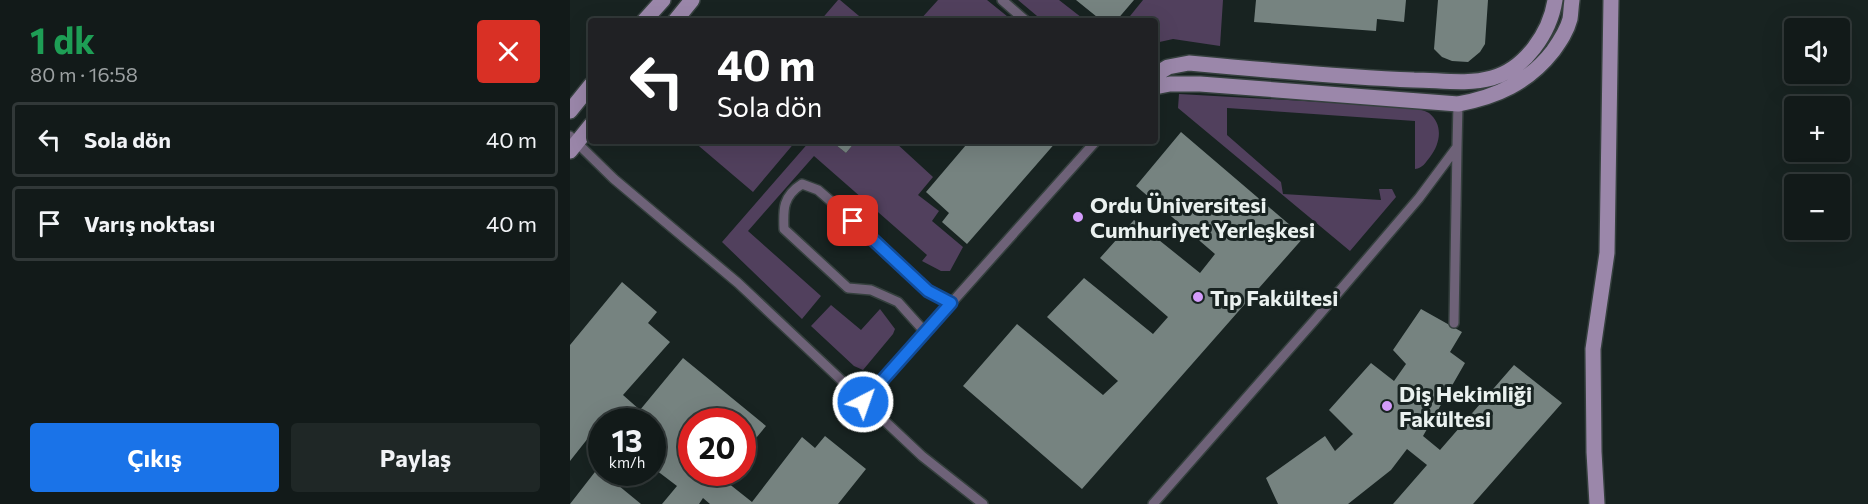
<!DOCTYPE html>
<html lang="tr">
<meta charset="utf-8">
<style>
body{margin:0;font-family:Commissioner,sans-serif;background:#1f2726;color:#f1f3f6;height:100vh;display:flex;flex-direction:column;font-size:22px;white-space:nowrap}
*{box-sizing:border-box;margin:0}
p{font-size:20px;color:#9ca1a2}
.icon{flex:none;width:33px;height:33px;fill:none;stroke:currentColor;stroke-width:2;stroke-linecap:round;stroke-linejoin:round}
.map{position:relative;flex:1;overflow:hidden}
.details{display:flex;flex-direction:column;background:#121a19;width:570px}
.details>*{flex:none}
.guide{position:absolute;left:18px;top:18px;width:570px;height:126px;border-radius:6px;box-shadow:0 6px 24px #0002,0 0 0 2px #313838;background:#202124;color:#fff;overflow:hidden}
.tools{position:absolute;left:1214px;top:18px;display:grid;gap:12px}
.tools a{display:grid;place-items:center;width:66px;height:66px;border-radius:6px;background:#121a19;box-shadow:0 6px 24px #0002,0 0 0 2px #313838;font-size:30px}
.speed{position:absolute;left:18px;top:408px;display:flex;gap:12px;font-size:30px;font-weight:700;text-align:center}
.speed>*{display:grid;place-content:center;width:78px;height:78px;border-radius:50%;background:#121a19;box-shadow:0 6px 24px #0002,0 0 0 2px #313838;line-height:1}
.speed small{font-size:15px;font-weight:400}
.speed .limit{border:9px solid #d22;background:#fff;color:#111}
.pin{position:absolute;display:grid;place-items:center;width:51px;height:51px;color:#fff;margin:-26px;border-radius:12px;box-shadow:0 3px 9px #0006}
.me{position:absolute;width:66px;margin:-33px;rotate:41deg;stroke-linejoin:round;filter:drop-shadow(0 0 4px #0008)}
.turn{display:flex;align-items:center;gap:21px;height:126px;padding:0 30px;font-size:27px}
.turn .icon{width:78px;height:78px;stroke-width:2.5}
.turn b{display:block;font-size:42px;line-height:51px}
.round{display:grid;place-items:center;flex:none;width:63px;height:63px;border-radius:6px;background:#1f2726}
.overview{display:flex;align-items:center;justify-content:space-between;height:102px;padding:0 30px}
h1{font-size:36px;font-weight:700;line-height:45px;color:#1e9e55}
.action{display:flex;gap:12px;margin-top:auto;padding:12px 30px}
.action a{flex:1;height:69px;border-radius:6px;background:#1a73e8;color:#fff;font-size:24px;font-weight:700;line-height:69px;text-align:center}
.action a+a{background:#1f2726;color:#f1f3f6}
ul{padding:0;list-style:none}
li{display:flex;align-items:center;gap:18px;height:75px;margin:0 12px 9px;padding:0 18px;border:3px solid #313838;border-radius:6px}
li div{flex:1}
li b{display:block;font-size:22px}
li em{font-style:normal}
main{display:flex;flex:1;min-height:0}
.map>svg:first-child{display:block}
.green{fill:#51405d}
.building{fill:#768380}
.lines{fill:none;stroke-linecap:round;stroke-linejoin:round}
.lane-casing{stroke:#35403e;stroke-width:12}
.secondary-casing{stroke:#35403e;stroke-width:18}
.lane{stroke:#6e6278;stroke-width:9}
.secondary{stroke:#9b87aa;stroke-width:15}
.route-casing{stroke:#114b97;stroke-width:15}
.route{stroke:#1a73e8;stroke-width:10}
.poi-dot{fill:#d49cfb;stroke:#182321;stroke-width:2}
.labels{text-anchor:middle;dominant-baseline:central;stroke-width:6;stroke-linejoin:round;paint-order:stroke}
.poi-label{font-size:22px;font-weight:bold;fill:#eaf1ef;stroke:#182321;text-anchor:start}
</style>
<main>
<section class="details">
<div class="overview"><div><h1>1 dk</h1><p>80 m · 16:58</p></div><a class="round" style="background:#d93025;color:#fff"><svg class="icon" aria-label="close" viewBox="0 0 24 24"><path d="M6 6l12 12M18 6L6 18"/></svg></a></div>
<ul>
<li><svg class="icon" aria-label="left" viewBox="0 0 24 24"><path d="M17 20v-9H6M10 6l-5 5 5 5"/></svg><div><b>Sola dön</b></div><em>40 m</em></li>
<li><svg class="icon" aria-label="arrive" viewBox="0 0 24 24"><path d="M6 21V4h12l-3 4 3 4H6"/></svg><div><b>Varış noktası</b></div><em>40 m</em></li>
</ul>
<div class="action"><a>Çıkış</a><a>Paylaş</a></div>
</section>
<div class="map">
<svg width="1298" height="504" viewBox="0 0 1298 504">
<rect width="100%" height="100%" fill="#182321"/>
<path class="green" d="M268,0H270L295,21H250Z
M368,0H417L443,21H349Z
M448,0H489L516,21H473Z
M573,0H653L650,46L603,39L585,43V21H556Z
M609,94L840,107C846,109 854,110 859,113C874,125 870,144 860,157C855,163 853,168 845,169V121L657,108V135L711,182L713,194L811,200L809,189H822L826,197L780,251L608,108Z
M123,141H226L183,192Z
M240,141H261L276,153L286,141H327L326,143L363,177L348,195L369,211L362,221L393,247L380,271H371L352,261L357,255L244,156L178,231L251,296L232,319L152,242Z
M261,305L291,330L310,309L325,329L323,334L293,370L284,366L241,326Z"/>
<path class="building" d="M506,0H564L546,21H532Z
M686,0H836L834,22L807,19L806,31L684,22Z
M868,0H918L915,44L910,52L898,62L882,61L872,57L864,49Z
M611,132L734,237L512,489L393,386L447,324L533,395L548,381L477,317L514,278L583,334L598,317L530,258L564,220L630,273L645,254L566,186Z
M261,141H286L276,153Z
M391,141H487L397,244L372,222L379,213L356,192L396,145Z
M52,282L87,312L78,323L100,342L53,395L70,410L113,358L196,426L172,455V422H122V472H158L153,479L182,502L232,437L245,448L255,436L296,469L268,504H140L133,498L129,504H92L107,486L82,467V422H32V425L30,423L0,461V345Z
M851,309L892,332L880,352L895,363L853,436L870,450L944,365L992,403L903,504H823L857,465L837,449L821,470L778,504H708L696,478L755,436L765,451L783,434L759,410L801,363L824,381L836,364L823,350Z
M28,468L32,472L71,504H0Z"/>
<g class="lines">
<g class="lane-casing">
<path id="lane" d="M432,0L456,21
M0,136L44,179L168,283L352,456L413,504
M884,323L887,147
M355,332L328,302L301,290L278,288L214,229C213,209 213,196 232,184L248,190L301,236L359,291L381,303
M293,402L526,141
M583,504L743,322L849,198L887,147L888,104"/>
</g>
<g class="secondary-casing">
<path id="secondary" d="M74,21L93,0
M105,21L122,0
M585,75L598,67L619,63C694,70 769,77 844,80C869,80 897,85 922,78C955,69 980,33 985,0
M585,87L600,84H630L888,104C926,97 958,83 983,51C990,41 997,31 1000,19C1001,13 1001,6 1002,0
M0,111L21,85
M0,151L21,125
M1027,504L1024,452L1023,349L1037,253L1041,0"/>
</g>
<use href="#lane" class="lane"/>
<use href="#secondary" class="secondary"/>
</g>
<g class="lines">
<g class="route-casing">
<path id="route" d="M283,221L358,291L381,303L293,402"/>
</g>
<use href="#route" class="route"/>
</g>
<g class="poi-dot">
<circle cx="508" cy="217" r="6"/>
<circle cx="628" cy="297" r="6"/>
<circle cx="817" cy="406" r="6"/>
</g>
<g class="labels">
<g class="poi-label">
<text x="520" y="204">Ordu Üniversitesi<tspan x="520" dy="25">Cumhuriyet Yerleşkesi</tspan></text>
<text x="640" y="297">Tıp Fakültesi</text>
<text x="829" y="393">Diş Hekimliği<tspan x="829" dy="25">Fakültesi</tspan></text>
</g>
</g>
</svg>
<div class="tools">
<a><svg class="icon" aria-label="sound" viewBox="0 0 24 24"><path d="M4 9h4l5-4v14l-5-4H4zM17 9q2 3 0 6"/></svg></a>
<a>+</a>
<a>−</a>
</div>
<div class="speed"><div>13<small>km/h</small></div><div class="limit">20</div></div>
<div class="pin" style="left:283px;top:221px;background:#d93025"><svg class="icon" aria-label="arrive" viewBox="0 0 24 24"><path d="M6 21V4h12l-3 4 3 4H6"/></svg></div>
<svg class="me" style="left:293px;top:402px" viewBox="-20 -20 40 40"><circle r="17" fill="#1a73e8" stroke="#fff" stroke-width="3"/><path d="M0-11L8 9 0 5-8 9z" fill="#fff"/></svg>
<div class="guide">
<div class="turn"><svg class="icon" aria-label="left" viewBox="0 0 24 24"><path d="M17 20v-9H6M10 6l-5 5 5 5"/></svg><div><b>40 m</b>Sola dön</div></div>
</div>
</div>
</main>
